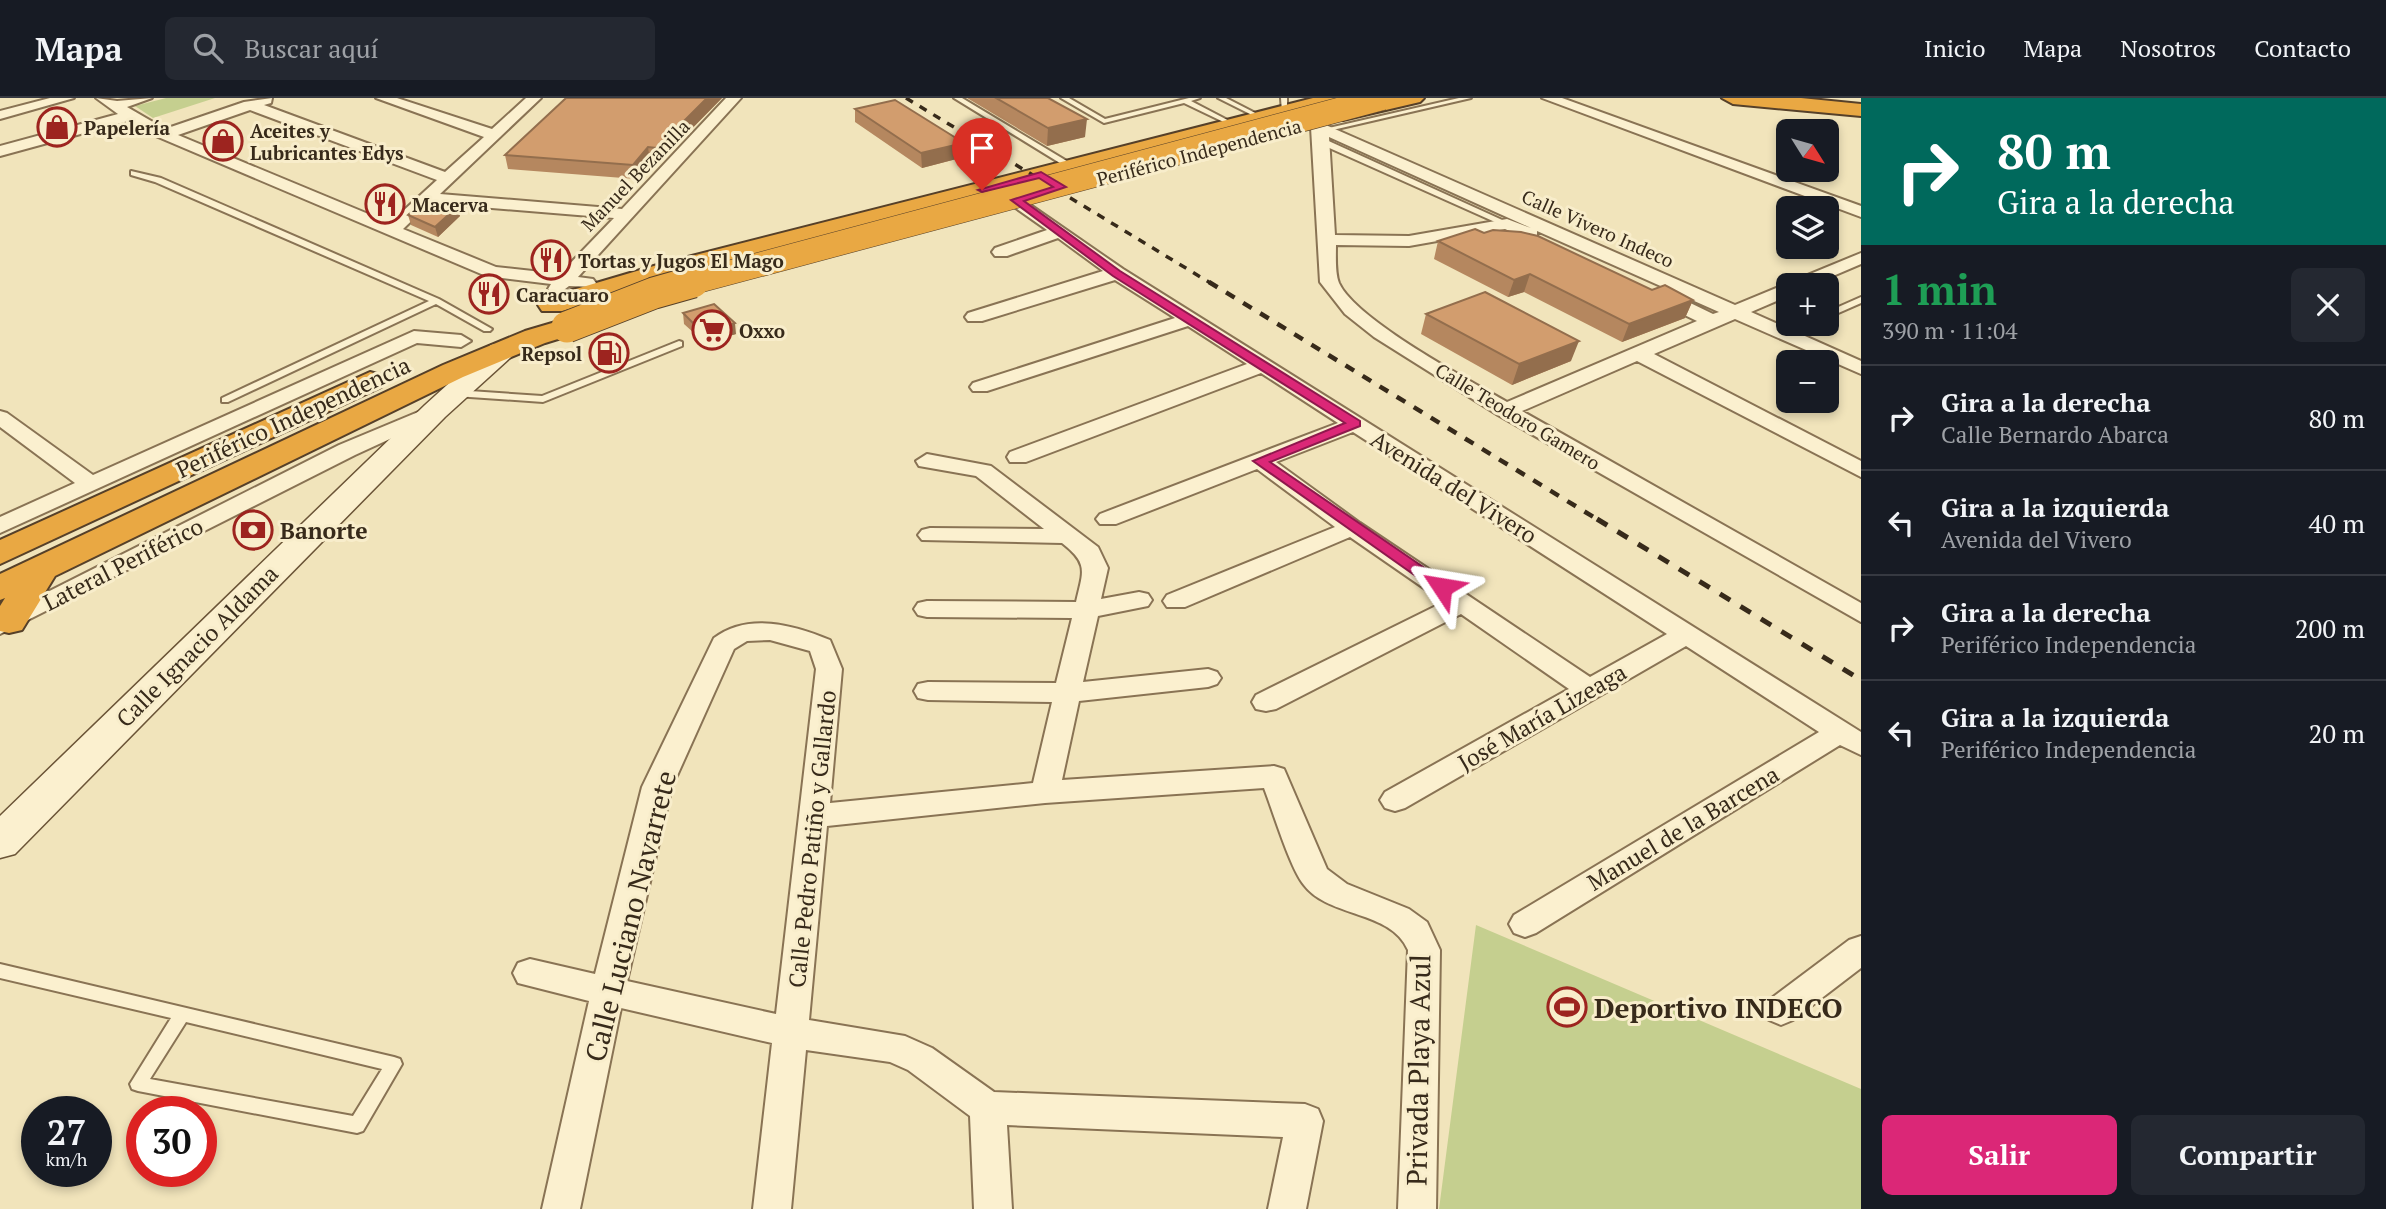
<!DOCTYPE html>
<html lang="es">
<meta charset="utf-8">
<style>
body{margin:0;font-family:"PT Serif",serif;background:#242831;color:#f1f3f6;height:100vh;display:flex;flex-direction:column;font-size:26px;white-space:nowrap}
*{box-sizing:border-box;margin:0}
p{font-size:23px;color:#9ea1a6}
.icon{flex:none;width:38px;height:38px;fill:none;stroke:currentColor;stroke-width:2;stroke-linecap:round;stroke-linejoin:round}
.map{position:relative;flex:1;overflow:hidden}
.sheet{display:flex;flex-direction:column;background:#171b24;width:525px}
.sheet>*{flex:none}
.top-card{background:#00695c;color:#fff;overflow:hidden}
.needle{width:46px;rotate:127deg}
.controls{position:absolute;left:1776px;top:21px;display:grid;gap:14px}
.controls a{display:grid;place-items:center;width:63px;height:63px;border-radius:10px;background:#171b24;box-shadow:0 4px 10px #0003;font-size:35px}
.speed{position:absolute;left:21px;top:998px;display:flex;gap:14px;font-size:35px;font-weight:700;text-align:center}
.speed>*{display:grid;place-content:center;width:91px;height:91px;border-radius:50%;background:#171b24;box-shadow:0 4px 10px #0003;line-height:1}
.speed small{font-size:18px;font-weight:400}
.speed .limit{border:10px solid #d22;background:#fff;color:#111}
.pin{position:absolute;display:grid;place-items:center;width:60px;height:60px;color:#fff;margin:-72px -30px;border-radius:50% 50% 50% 0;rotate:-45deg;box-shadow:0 0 7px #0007}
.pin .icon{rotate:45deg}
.me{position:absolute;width:77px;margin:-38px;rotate:303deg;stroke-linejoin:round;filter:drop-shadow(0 0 5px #0008)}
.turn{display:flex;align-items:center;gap:24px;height:147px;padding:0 21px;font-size:32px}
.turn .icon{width:91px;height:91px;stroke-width:2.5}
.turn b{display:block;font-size:49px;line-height:60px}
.round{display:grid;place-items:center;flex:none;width:74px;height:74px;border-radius:10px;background:#242831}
.overview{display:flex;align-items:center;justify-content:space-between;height:119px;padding:0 21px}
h1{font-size:42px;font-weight:600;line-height:52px;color:#1e9e55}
.button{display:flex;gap:14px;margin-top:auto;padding:14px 21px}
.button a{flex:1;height:80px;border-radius:10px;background:#db2777;color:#fff;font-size:28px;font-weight:600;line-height:80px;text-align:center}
.button a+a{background:#242831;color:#f1f3f6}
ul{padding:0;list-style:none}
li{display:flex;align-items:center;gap:21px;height:105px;padding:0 21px;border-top:2px solid #363941}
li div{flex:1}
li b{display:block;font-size:26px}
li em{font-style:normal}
header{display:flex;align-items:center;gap:42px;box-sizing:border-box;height:98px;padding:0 35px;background:#171b24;border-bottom:2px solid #363941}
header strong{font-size:33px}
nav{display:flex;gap:38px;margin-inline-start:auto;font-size:24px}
.search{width:490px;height:63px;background:#242831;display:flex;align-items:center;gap:18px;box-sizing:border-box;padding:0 24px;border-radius:10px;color:#9ea1a6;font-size:26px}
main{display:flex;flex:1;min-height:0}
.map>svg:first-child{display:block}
.green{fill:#c5cf8f}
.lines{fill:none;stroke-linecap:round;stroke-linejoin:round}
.lane-casing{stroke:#897354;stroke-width:4}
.street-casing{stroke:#897354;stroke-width:4}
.secondary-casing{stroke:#6b5437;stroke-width:3}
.highway-casing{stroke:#564029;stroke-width:4}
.lane{fill:#fbf0cf;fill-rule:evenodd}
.street{fill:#fbf0cf;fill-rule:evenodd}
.secondary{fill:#fbf0cf;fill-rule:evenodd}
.highway{fill:#e9a843;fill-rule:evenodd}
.rail-far2{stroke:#372a1a;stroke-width:3.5;stroke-dasharray:8 8;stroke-linecap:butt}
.rail-far1{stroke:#372a1a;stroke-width:4.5;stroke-dasharray:10 10;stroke-linecap:butt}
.rail{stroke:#372a1a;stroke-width:5;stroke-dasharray:12 12;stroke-linecap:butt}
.highway-bridge-far1-casing{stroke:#564029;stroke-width:25;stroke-linecap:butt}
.highway-bridge-casing{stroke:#564029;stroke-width:33;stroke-linecap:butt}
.highway-bridge-far1{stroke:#e9a843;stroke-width:24}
.highway-bridge{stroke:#e9a843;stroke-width:31}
.wall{fill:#b5875f}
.shaded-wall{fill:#936e4d}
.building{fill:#d29d6e;stroke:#936e4d;stroke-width:2}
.route{fill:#db2777;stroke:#8e194d;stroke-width:2}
.labels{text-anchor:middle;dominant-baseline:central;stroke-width:6;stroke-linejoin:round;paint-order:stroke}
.far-poi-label{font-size:19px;font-weight:bold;fill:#372a1a;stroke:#f8edcb;text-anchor:start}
.far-street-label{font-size:19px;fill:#372a1a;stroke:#f8edcb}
.street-label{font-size:23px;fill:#372a1a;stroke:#f8edcb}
.poi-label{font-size:23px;font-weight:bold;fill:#372a1a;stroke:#f8edcb;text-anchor:start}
.near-street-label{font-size:28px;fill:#372a1a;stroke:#f8edcb}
.near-poi-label{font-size:28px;font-weight:bold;fill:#372a1a;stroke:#f8edcb;text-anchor:start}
</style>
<header>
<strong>Mapa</strong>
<div class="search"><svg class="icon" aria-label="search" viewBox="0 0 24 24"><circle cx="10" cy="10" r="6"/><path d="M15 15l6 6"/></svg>Buscar aquí</div>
<nav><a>Inicio</a><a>Mapa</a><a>Nosotros</a><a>Contacto</a></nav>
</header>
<main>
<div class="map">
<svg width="1861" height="1111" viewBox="0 0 1861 1111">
<rect width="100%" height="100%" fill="#f1e4bb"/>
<path class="green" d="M166,0H215L153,20L135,8Z
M1476,827L1861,991V1111H1439Z"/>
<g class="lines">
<g class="lane-casing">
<path id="lane" d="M954,0H962L1075,68L1068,70Z
M1061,0H1069L1105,21L1189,0H1200L1191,3L1237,27L1232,28L1184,5L1104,25Z
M1218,0H1226L1265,20L1260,21Z
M1281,0H1287V15L1282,14Z
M1459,0H1471L1324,34L1320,32Z
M1316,40H1322L1511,126L1504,128L1316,44Z
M131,73L161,80L439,201L492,231L490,233H484L436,206L228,304H222V300L429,203L155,84L131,77Z
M1861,199V205L1827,220V214Z
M1801,226H1812L1805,230L1802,229Z
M679,243L682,244V248L543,304L455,298L450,295L455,292L542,298Z
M0,866L394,959L400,961L402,966L363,1033L357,1035L138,993L132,991L130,986L171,920L0,880ZM186,924L382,971L353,1018L150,981Z"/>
</g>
<g class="street-casing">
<path id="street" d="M50,0H74L0,21V13Z
M96,0L117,3L152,0L127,9L165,31L244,4L272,0L271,5L264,7L445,74L484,39L376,0H397L492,31L526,0H541L440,96L622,111L726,0H741L578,179L593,181L596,185L593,189L569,188L557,197L548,191L551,186L486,178L144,33L128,23L0,58V48L118,16ZM250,12L437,82L390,125L178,37ZM430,105L614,120L560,176L496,169L403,131Z
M1542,0H1562L1861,108V119Z
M1320,18L1325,19L1328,28L1735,207L1861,155V166L1812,187H1788V198L1751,214L1861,263V276L1735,221L1654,256L1861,363V379L1637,263L1522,313L1861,505V524L1498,317L1374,239L1345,216L1320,184L1311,29L1315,19ZM1329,39L1531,130L1507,121L1409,138L1335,137ZM1505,131L1525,140H1537V133L1719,214L1713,216L1680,200H1666L1664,204L1666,208L1697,223L1507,304C1469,282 1356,222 1339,185C1335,175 1336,158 1336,147L1409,148Z
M1016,97L1123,171L1861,634V657L1840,647L1536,835L1525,839L1514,835L1509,826L1514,817L1819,634L1686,548L1405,710L1395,713L1385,710L1380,702L1385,694L1569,591L1461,516L1276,611L1266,613L1256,611L1252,604L1256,597L1444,504L1350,439L1185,509H1167L1163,503L1167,497L1335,429L1257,371L1116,426H1100L1096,421L1100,416L1338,325L1261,275L1026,364H1010L1007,359L1010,354L1247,266L1188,228L987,293H973L970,289L973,285L1175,220L1115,182L982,223H968L965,219L968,215L1103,173L1058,140L1007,158H995L992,154L995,150L1047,132L1010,106L1008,102ZM1353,334L1667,536L1590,579L1360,425L1276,364Z
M414,233L461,237L471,243L461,249L417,245L0,435V419L75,385L0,329V313L7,315L93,377Z
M435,307L446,313L442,317L355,357L0,536V518L339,347Z
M927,356L991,368L1098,449L1108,470L1101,501L1139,494L1148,496L1152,502L1148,508L1098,518L1083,584L1208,571L1217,574L1221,580L1217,586L1208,589L1079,603L1062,682L1274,668L1284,671L1327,771L1347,786L1409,811L1427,824L1440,852L1436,1111H1398L1408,852C1391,812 1329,820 1304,787C1290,770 1273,713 1264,690L1045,705L827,728L809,922L905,938L932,950L994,994L1305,1006L1318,1011L1323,1023L1306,1111H1268L1283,1039L1007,1027L1012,1111H974L970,1018L908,972L890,964L806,952L791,1111H753L772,945L621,910L580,1111H542L589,903L518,885L513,875L518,865L530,861L595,876L642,689L714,540C748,514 794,527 830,542L842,571L830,705L1033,685L1052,604L928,602L918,600L914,593L918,586L928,584L1056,585L1072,520L927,519L918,517L914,511L918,505L927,503L1076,504C1083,473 1089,466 1062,445L922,442L918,437L922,432L930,430L1044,431L976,378L919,368L916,363ZM770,542L810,553L816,571L776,916L627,883L672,689L734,551L747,543Z
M1861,838V870L1793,922L1781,927L1769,922L1764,912L1769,902L1849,842Z"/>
</g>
<g class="secondary-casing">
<path id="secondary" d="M501,245L511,247L515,253L511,259L445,319L15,756L0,760V718L425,307L491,247Z"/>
</g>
<g class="highway-casing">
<path id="highway" d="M1313,0H1349L1345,4L682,177L562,213H542L538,207L542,201L664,165Z
M1385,0H1424L1420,4L1343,22L1332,16L1335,11Z
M1722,0H1801L1861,6V18L1733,6Z
M603,210L613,212L617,218L613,224L545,245L463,279L55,478L22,532L9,535L0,533V508L5,500L0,502V476L443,267L525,233Z
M370,274L381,277L385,283L381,289L0,466V442Z"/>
</g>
<use href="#lane" class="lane"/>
<use href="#street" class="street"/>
<use href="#secondary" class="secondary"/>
<use href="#highway" class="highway"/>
<path class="rail-far2" d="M906,0L1212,186"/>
<path class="rail-far1" d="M1209,184L1600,423"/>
<path class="rail" d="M1597,421L1861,582"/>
<g class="highway-bridge-far1-casing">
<path id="highway-bridge-far1" d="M687,186L1383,0"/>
</g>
<g class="highway-bridge-casing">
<path id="highway-bridge" d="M567,229L654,195L693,184"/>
</g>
<use href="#highway-bridge-far1" class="highway-bridge-far1"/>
<use href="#highway-bridge" class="highway-bridge"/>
</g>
<path class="wall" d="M566,0H722L659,64L650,63L636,81L508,71L505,57Z
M967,0H1048L1085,39L1047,48Z
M855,11L964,59L922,70L855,24Z
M380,105L400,113L393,119L382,115Z
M408,117L460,118L438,139L411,127Z
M1484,135L1652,192L1693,202L1685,220L1622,244L1524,194L1508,199L1434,161L1438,143Z
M683,215L736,236L705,245L684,226Z
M1426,216L1571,263L1512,287L1421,236Z"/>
<path class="shaded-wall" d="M707,0H722L659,64L657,50Z
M1087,21L1085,39L1047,48L1048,30Z
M964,45V59L922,70L921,55Z
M648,49L650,63L636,81L633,67Z
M397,103L400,113L393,119L390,109Z
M458,108L460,118L438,139L435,129Z
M1530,176L1524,194L1508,199L1514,182Z
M1693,202L1685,220L1622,244L1629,226Z
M735,225L736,236L705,245L703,235Z
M1579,243L1571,263L1512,287L1519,266Z"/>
<path class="building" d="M566,0H707L657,50L648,49L633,67L505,57Z
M996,0H1048L1087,21L1048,30Z
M895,2L964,45L921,55L855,11Z
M381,101L397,103L390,109L380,105Z
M421,105L458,108L435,129L408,117Z
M1475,131L1484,135L1493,132L1521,134L1538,138L1652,192L1665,187L1693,202L1629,226L1530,176L1514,182L1438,143Z
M1485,194L1579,243L1519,266L1426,216Z
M714,206L735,225L703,235L683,215Z"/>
<path class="route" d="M1041,74L1066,89L1024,103L1120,173L1360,323V328L1270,364L1448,486V493H1437L1253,363L1345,325L1113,178L1011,102L1053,89L1039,80L982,94L978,92Z"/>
<defs>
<g id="shop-ring" transform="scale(2.0125)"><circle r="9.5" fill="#f8edcb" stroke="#9d241f" stroke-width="1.5"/><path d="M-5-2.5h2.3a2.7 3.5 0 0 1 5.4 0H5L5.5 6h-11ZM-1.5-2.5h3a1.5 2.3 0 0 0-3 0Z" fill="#9d241f"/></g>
<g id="restaurant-ring" transform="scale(2.0125)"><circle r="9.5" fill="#f8edcb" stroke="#9d241f" stroke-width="1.5"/><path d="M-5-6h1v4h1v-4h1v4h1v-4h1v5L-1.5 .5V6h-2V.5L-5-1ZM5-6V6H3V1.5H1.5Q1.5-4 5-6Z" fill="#9d241f"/></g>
<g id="supermarket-ring" transform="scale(2.0125)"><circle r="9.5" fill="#f8edcb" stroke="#9d241f" stroke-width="1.5"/><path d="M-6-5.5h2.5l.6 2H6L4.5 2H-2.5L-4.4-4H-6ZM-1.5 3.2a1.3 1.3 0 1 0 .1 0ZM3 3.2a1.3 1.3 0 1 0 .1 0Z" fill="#9d241f"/></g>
<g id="fuel-ring" transform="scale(2.0125)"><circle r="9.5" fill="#f8edcb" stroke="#9d241f" stroke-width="1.5"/><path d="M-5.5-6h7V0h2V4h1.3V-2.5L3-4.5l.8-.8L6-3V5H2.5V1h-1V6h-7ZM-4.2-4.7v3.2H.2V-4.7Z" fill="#9d241f"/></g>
<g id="bank-ring" transform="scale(2.0125)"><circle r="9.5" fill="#f8edcb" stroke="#9d241f" stroke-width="1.5"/><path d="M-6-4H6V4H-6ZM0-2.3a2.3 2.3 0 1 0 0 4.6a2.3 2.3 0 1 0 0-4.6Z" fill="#9d241f"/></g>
<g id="stadium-ring" transform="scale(2.0125)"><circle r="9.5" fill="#f8edcb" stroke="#9d241f" stroke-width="1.5"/><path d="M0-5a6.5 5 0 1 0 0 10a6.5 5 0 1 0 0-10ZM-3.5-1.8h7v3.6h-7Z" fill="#9d241f"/></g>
</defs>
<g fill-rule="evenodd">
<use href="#shop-ring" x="57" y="29"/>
<use href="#shop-ring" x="223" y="43"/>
<use href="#restaurant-ring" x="385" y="106"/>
<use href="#restaurant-ring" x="551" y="162"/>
<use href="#restaurant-ring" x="489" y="196"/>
<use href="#supermarket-ring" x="712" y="232"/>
<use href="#fuel-ring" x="609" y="255"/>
<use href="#bank-ring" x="253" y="432"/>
<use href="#stadium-ring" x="1567" y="909"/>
</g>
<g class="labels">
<g class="far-poi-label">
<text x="84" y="29">Papelería</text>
<text x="250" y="32">Aceites y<tspan x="250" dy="22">Lubricantes Edys</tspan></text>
<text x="412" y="106">Macerva</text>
<text x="578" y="162">Tortas y Jugos El Mago</text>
<text x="516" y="196">Caracuaro</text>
<text x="739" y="232">Oxxo</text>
<text x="582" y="255" text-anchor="end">Repsol</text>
</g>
<g class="far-street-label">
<text transform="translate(1199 54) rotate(-15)">Periférico Independencia</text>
<text transform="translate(635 77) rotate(-46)">Manuel Bezanilla</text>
<text transform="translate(1598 130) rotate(24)">Calle Vivero Indeco</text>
<text transform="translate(1518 318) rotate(31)">Calle Teodoro Gamero</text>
</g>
<g class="street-label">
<text transform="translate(293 319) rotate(-25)">Periférico Independencia</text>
<text transform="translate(1454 389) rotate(32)">Avenida del Vivero</text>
<text transform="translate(123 466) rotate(-27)">Lateral Periférico</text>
<text transform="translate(197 548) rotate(-45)">Calle Ignacio Aldama</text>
<text transform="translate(1542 619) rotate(-30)">José María Lizeaga</text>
<text transform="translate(1683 730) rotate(-31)">Manuel de la Barcena</text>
<text transform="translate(812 741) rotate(-84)">Calle Pedro Patiño y Gallardo</text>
</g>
<g class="poi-label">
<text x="280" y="432">Banorte</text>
</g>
<g class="near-street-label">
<text transform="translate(630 818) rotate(-76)">Calle Luciano Navarrete</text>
<text transform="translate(1418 972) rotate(-89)">Privada Playa Azul</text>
</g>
<g class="near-poi-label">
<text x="1594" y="909">Deportivo INDECO</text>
</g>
</g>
</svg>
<div class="controls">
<a><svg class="needle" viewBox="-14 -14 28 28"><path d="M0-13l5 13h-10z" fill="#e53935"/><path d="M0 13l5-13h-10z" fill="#9ea1a6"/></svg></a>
<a><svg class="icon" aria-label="layers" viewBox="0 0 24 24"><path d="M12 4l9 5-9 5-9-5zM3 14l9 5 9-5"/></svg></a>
<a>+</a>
<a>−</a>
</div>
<div class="speed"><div>27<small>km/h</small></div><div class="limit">30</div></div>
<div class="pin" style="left:982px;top:92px;background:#d93025"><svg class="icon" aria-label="arrive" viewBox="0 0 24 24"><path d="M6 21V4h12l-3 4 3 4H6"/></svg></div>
<svg class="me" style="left:1442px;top:489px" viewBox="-20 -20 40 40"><path d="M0-17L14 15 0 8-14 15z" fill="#db2777" stroke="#fff" stroke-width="4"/></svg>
</div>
<section class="sheet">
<div class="top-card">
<div class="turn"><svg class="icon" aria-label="right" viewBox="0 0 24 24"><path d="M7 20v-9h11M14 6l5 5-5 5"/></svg><div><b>80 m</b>Gira a la derecha</div></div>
</div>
<div class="overview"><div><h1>1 min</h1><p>390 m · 11:04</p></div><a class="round"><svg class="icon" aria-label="close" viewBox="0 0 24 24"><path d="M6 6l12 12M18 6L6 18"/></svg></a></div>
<ul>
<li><svg class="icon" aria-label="right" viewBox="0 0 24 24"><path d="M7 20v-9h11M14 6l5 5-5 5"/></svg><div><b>Gira a la derecha</b><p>Calle Bernardo Abarca</p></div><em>80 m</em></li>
<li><svg class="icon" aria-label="left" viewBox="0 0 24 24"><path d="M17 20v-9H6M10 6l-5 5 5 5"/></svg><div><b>Gira a la izquierda</b><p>Avenida del Vivero</p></div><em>40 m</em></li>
<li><svg class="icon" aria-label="right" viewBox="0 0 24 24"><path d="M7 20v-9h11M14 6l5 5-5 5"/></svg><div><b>Gira a la derecha</b><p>Periférico Independencia</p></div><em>200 m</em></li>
<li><svg class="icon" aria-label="left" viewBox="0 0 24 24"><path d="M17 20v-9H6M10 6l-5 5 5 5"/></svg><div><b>Gira a la izquierda</b><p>Periférico Independencia</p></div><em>20 m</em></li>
</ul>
<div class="button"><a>Salir</a><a>Compartir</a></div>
</section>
</main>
